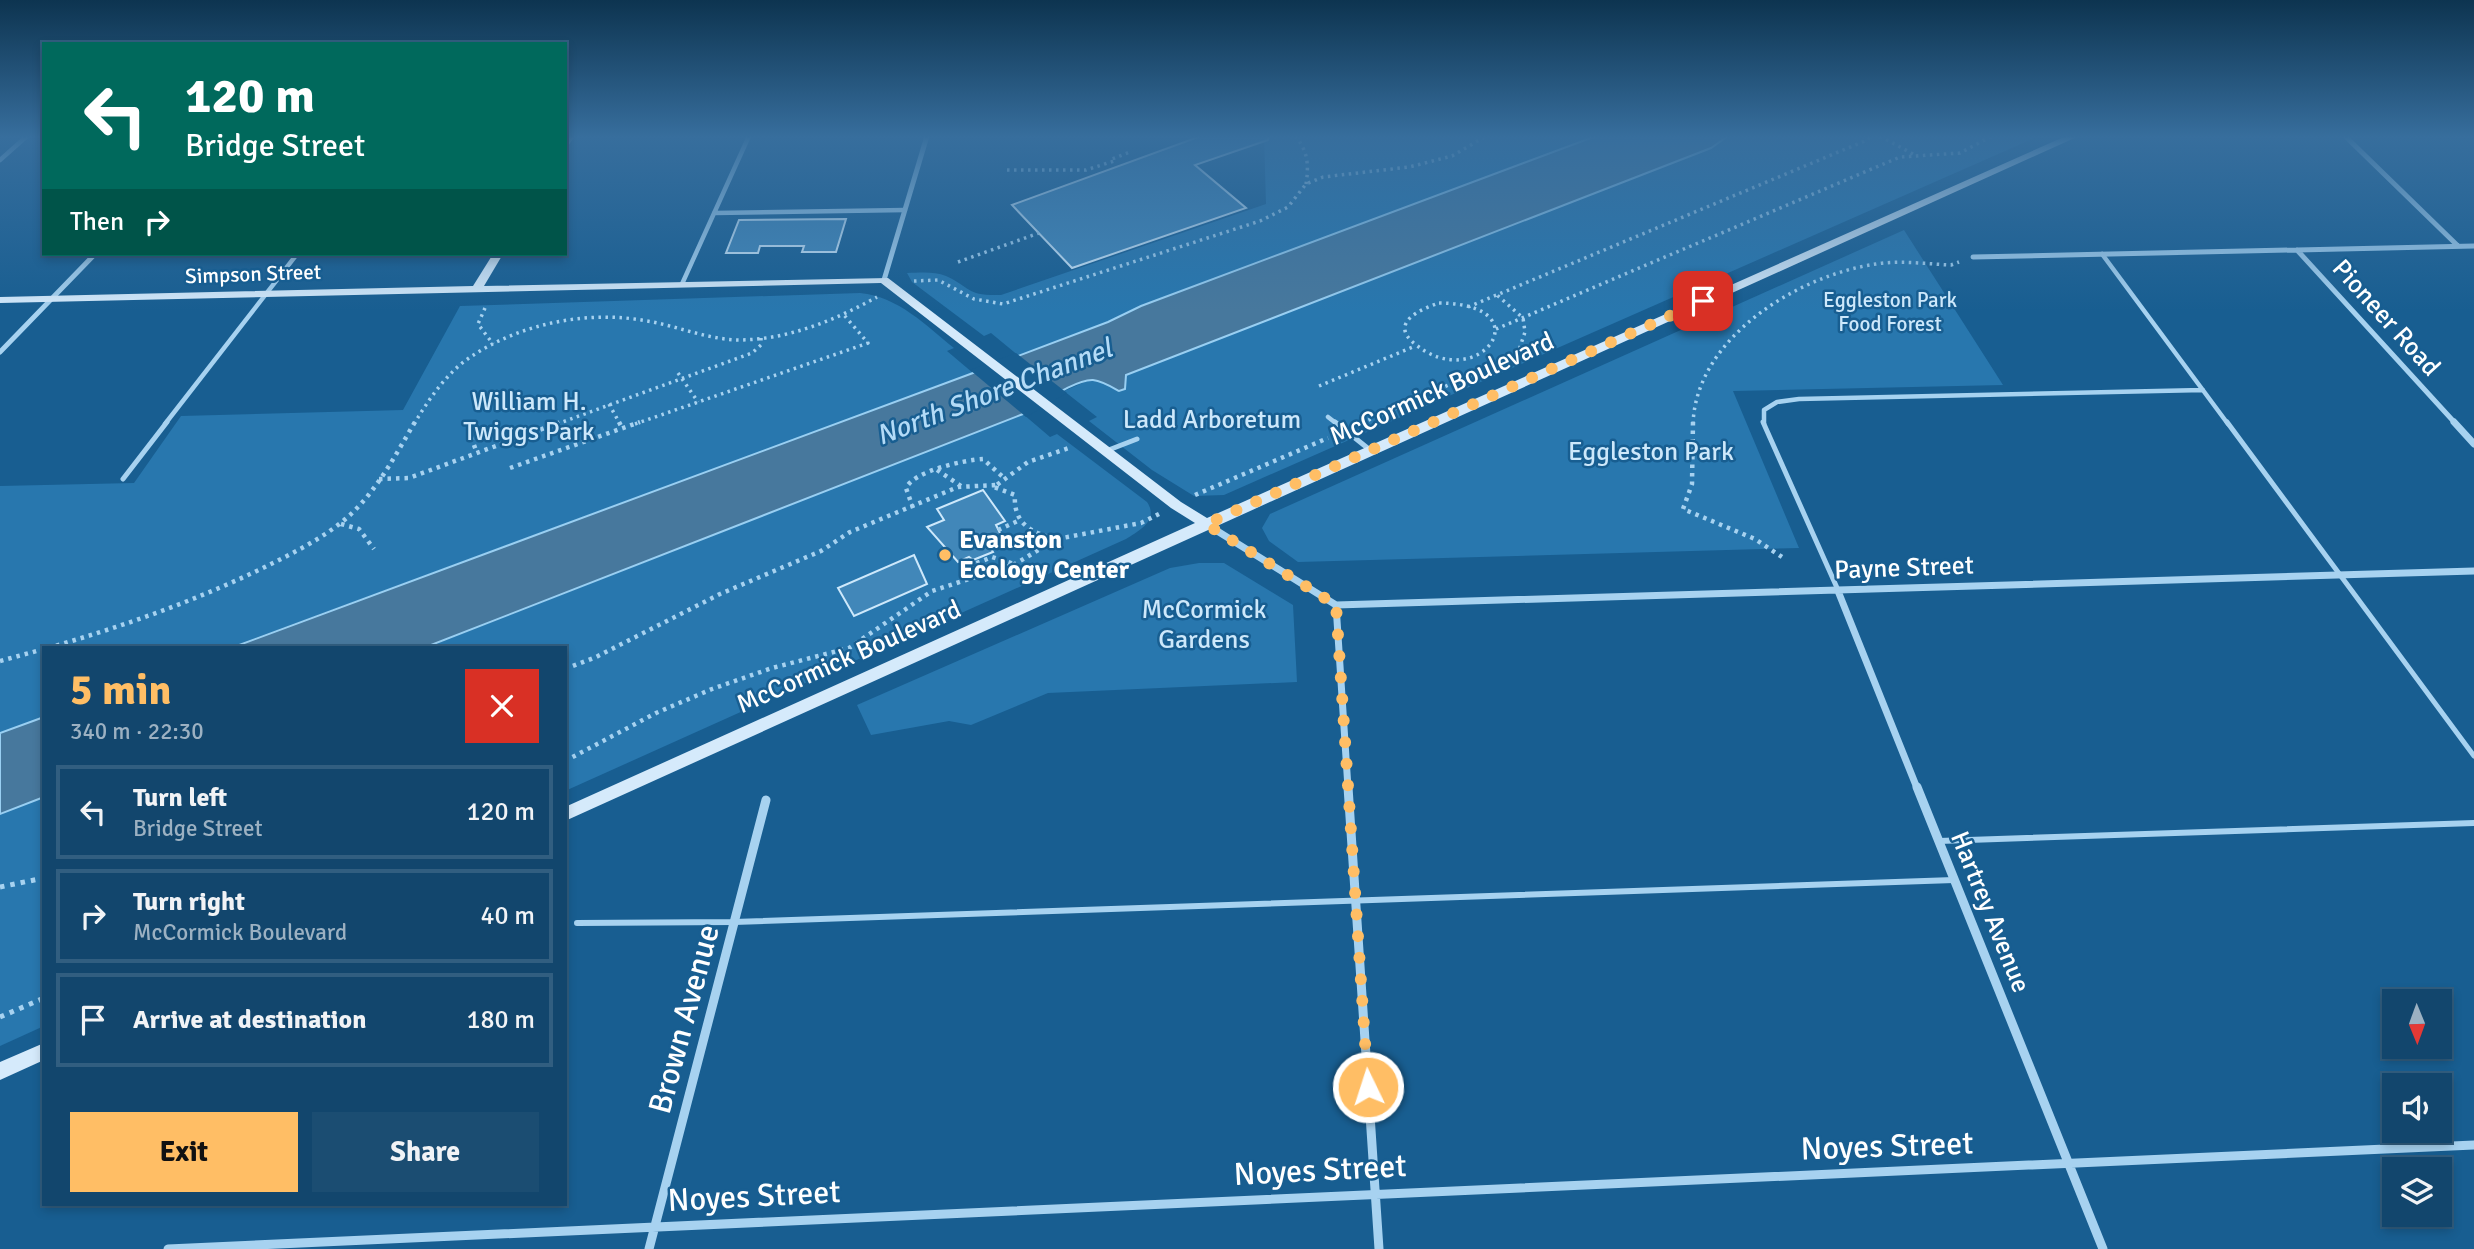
<!DOCTYPE html>
<meta charset="utf-8">
<style>
body{margin:0;font-family:Signika,sans-serif;background:#1b4d72;color:#f1f3f6;height:100vh;display:flex;flex-direction:column;font-size:26px;white-space:nowrap}
*{box-sizing:border-box;margin:0}
p{font-size:23px;color:#9cb1c2}
.icon{flex:none;width:38px;height:38px;fill:none;stroke:currentColor;stroke-width:2;stroke-linecap:round;stroke-linejoin:round}
.map{position:relative;flex:1;overflow:hidden}
.panel{position:absolute;left:42px;top:646px;width:525px;height:560px;display:flex;flex-direction:column;background:#12466d;border-radius:0px;box-shadow:0 4px 10px #0003,0 0 0 2px #315e80}
.panel>*{flex:none}
.top-card{position:absolute;left:42px;top:42px;width:525px;height:214px;border-radius:0px;box-shadow:0 4px 10px #0003,0 0 0 2px #315e80;background:#00695c;color:#fff;overflow:hidden}
.needle{width:46px;rotate:179deg}
.fabs{position:absolute;left:2382px;top:989px;display:grid;gap:14px}
.fabs a{display:grid;place-items:center;width:70px;height:70px;border-radius:0px;background:#12466d;box-shadow:0 4px 10px #0003,0 0 0 2px #315e80;font-size:35px}
.pin{position:absolute;display:grid;place-items:center;width:60px;height:60px;color:#fff;margin:-30px;border-radius:14px;box-shadow:0 4px 10px #0006}
.me{position:absolute;width:77px;margin:-38px;rotate:356deg;stroke-linejoin:round;filter:drop-shadow(0 0 5px #0008)}
.turn{display:flex;align-items:center;gap:24px;height:147px;padding:0 28px;font-size:32px}
.turn .icon{width:91px;height:91px;stroke-width:2.5}
.turn b{display:block;font-size:49px;line-height:60px}
.then{display:flex;align-items:center;height:66px;padding:0 28px;background:#0003;gap:14px;font-size:26px}
.round{display:grid;place-items:center;flex:none;width:74px;height:74px;border-radius:0px;background:#1b4d72}
.headline{display:flex;align-items:center;justify-content:space-between;height:119px;padding:0 28px}
h1{font-size:42px;font-weight:700;line-height:52px;color:#ffbe65}
.action{display:flex;gap:14px;margin-top:auto;padding:14px 28px}
.action a{flex:1;height:80px;border-radius:0px;background:#ffbe65;color:#111;font-size:28px;font-weight:700;line-height:80px;text-align:center}
.action a+a{background:#1b4d72;color:#f1f3f6}
ul{padding:0;list-style:none}
li{display:flex;align-items:center;gap:21px;height:94px;margin:0 14px 10px;padding:0 14px;border:4px solid #315e80;border-radius:0px}
li div{flex:1}
li b{display:block;font-size:26px}
li em{font-style:normal}
.map>svg:first-child{display:block}
.green{fill:#2877ae}
.water{fill:#47789d;stroke:#99cff2;stroke-width:2}
.pier{fill:#185e91}
.building{fill:#4187b9;stroke:#cde8fb;stroke-width:2}
.lines{fill:none;stroke-linecap:round;stroke-linejoin:round}
.path-far2{stroke:#a7d2f0;stroke-width:3.5;stroke-dasharray:2.5 4.5;stroke-linecap:butt}
.path-far1{stroke:#a7d2f0;stroke-width:4.5;stroke-dasharray:3.5 5;stroke-linecap:butt}
.path{stroke:#a7d2f0;stroke-width:5;stroke-dasharray:4.5 6;stroke-linecap:butt}
.lane-far2{stroke:#a7d2f0;stroke-width:4.5}
.lane-far1{stroke:#a7d2f0;stroke-width:5}
.lane{stroke:#a7d2f0;stroke-width:6}
.street-far2{stroke:#a7d2f0;stroke-width:5}
.street-far1{stroke:#a7d2f0;stroke-width:7}
.street{stroke:#a7d2f0;stroke-width:9}
.secondary{fill:#d5eafb;fill-rule:evenodd}
.route{stroke:#ffbe65;stroke-width:12;stroke-dasharray:0 21.6}
.poi-dot{fill:#ffbe65;stroke:#185e91;stroke-width:2.5}
.labels{text-anchor:middle;dominant-baseline:central;stroke-width:5;stroke-linejoin:round;paint-order:stroke}
.far-street-label{font-size:21px;fill:#fff;stroke:#185e91}
.far-park-label{font-size:21px;fill:#cde8fb;stroke:#185e91}
.street-label{font-size:26px;fill:#fff;stroke:#185e91}
.park-label{font-size:26px;fill:#cde8fb;stroke:#185e91}
.poi-label{font-size:26px;font-weight:bold;fill:#fff;stroke:#185e91;text-anchor:start}
.water-label{font-size:28px;font-style:italic;fill:#b3dbf7;stroke:#185e91}
.near-street-label{font-size:32px;fill:#fff;stroke:#185e91}
</style>
<div class="map">
<svg width="2474" height="1249" viewBox="0 0 2474 1249">
<rect width="100%" height="100%" fill="#185e91"/>
<path class="green" d="M1264,136H1596L1141,306L1108,322L1019,356L991,333L984,336L912,282L907,273C919,273 934,271 946,276C972,288 966,296 1001,295L1266,204Z
M1728,136H2039L1224,495L1194,496L1152,470L1089,421L1097,417L1064,391L1087,381L1095,380L1122,390L1125,388V375L1711,148Z
M1904,230L2003,385L1733,391L1799,548L1298,562L1269,541L1262,528L1270,514Z
M860,293C899,297 925,325 954,348L947,351L973,373L231,647L44,648V717L0,733V486L134,483L181,416L403,410L460,306Z
M1023,414L1050,437L1057,434L1147,502C1159,520 1140,530 1126,539L565,791V648H426Z
M1199,563H1224L1293,605L1297,682L1048,693L971,725L949,721L871,735L857,705L1170,568Z
M44,797V1026L0,1046V814Z"/>
<path class="water" d="M1596,136H1728L1711,148L1126,375L1125,389L1119,391C1112,387 1102,381 1093,380C1075,379 1040,405 1023,414L426,647L231,648L973,373L1108,322L1141,306Z
M44,717V797L0,814V733Z"/>
<path class="pier" d="M1016,353L1067,393L1026,417L970,370Z"/>
<path class="building" d="M1201,136H1268V140L1195,165L1246,208L1072,268L1012,205Z
M846,219L836,252H802L804,246H760L758,253H726L739,220Z
M983,490L1005,521L996,525L1002,537L987,543L993,552L973,560L969,557L958,562L927,527L944,520L937,509Z
M914,555L927,584L854,616L838,588Z"/>
<g class="lines">
<path class="path-far2" d="M1295,136C1308,150 1309,166 1306,184
M1880,136L1913,154
M1007,170H1086L1114,161L1112,159L1130,152
M958,262L1039,233
M914,281L938,280L974,299L1003,304L1260,221L1288,207L1306,184L1323,177L1409,167L1452,156L1486,136
M1439,303C1546,304 1478,396 1415,344C1388,323 1421,309 1439,303Z
M1468,307L1867,140L1870,136
M485,308L478,324L493,344
M1496,329L1900,157L1960,153L1992,136
M678,373L698,402
M1319,386L1413,347
M609,404L620,424
M1362,423L1494,365L1519,350L1525,332L1523,318L1497,295
M414,424C429,399 447,372 472,356C522,323 589,310 647,321C678,326 708,340 741,340C790,339 835,320 877,297
M557,424L752,353L761,345V338
M635,424L868,343L844,315
M1693,424C1696,337 1799,275 1876,264C1901,260 1926,264 1951,265L1959,262"/>
<path class="path-far1" d="M619,422L622,428
M1693,422L1692,484L1683,509L1755,539L1782,557
M471,437L477,453
M510,468L640,422
M937,470L961,486
M379,479L409,478L561,422
M1195,495L1328,438
M913,508L906,488C914,471 964,460 983,459L1003,477
M341,524L359,529L374,549
M998,530L1020,520
M1056,539C1031,533 1013,523 1015,495L994,487L1028,462L1069,448
M970,577L972,565L992,557L1014,564
M48,648C124,626 198,600 269,565C297,551 327,536 350,515C378,489 396,454 415,422
M0,661L44,649
M565,669L596,657L720,594L821,551L850,532L958,487L996,485
M565,761L656,713L712,689L772,668L849,648L932,591L1015,564L1057,539L1141,523L1159,514"/>
<path class="path" d="M0,887L44,878
M0,1017L44,998"/>
<path class="lane-far2" d="M0,160L27,136
M714,213L905,210
M2102,254L2228,424
M682,284L749,136
M1328,417L1337,424
M165,424L297,254
M1764,424V410L1777,402L1799,399L2203,390"/>
<path class="lane-far1" d="M1335,422L1370,450
M1763,422L1838,590
M2227,422L2474,756
M1106,451L1137,439
M123,479L167,422"/>
<path class="lane" d="M1939,841L2474,823
M577,923L734,922L1954,880"/>
<path class="street-far2" d="M2345,136L2458,246
M2297,250L2456,424
M1973,257L2474,246
M884,280L927,136
M0,352L95,254"/>
<path class="street-far1" d="M2454,422L2474,444
M1206,524L1336,605
M1838,591L1917,788
M1336,605L2474,571
M1336,605L1348,788"/>
<path class="street" d="M1348,787L1379,1249
M1917,787L2103,1249
M168,1249L2474,1145
M649,1249L766,800"/>
<path class="secondary" d="M565,136H575L568,146L565,147Z
M2066,136H2079L565,821V807L1195,523L1171,508L881,283L0,303V297L473,286L493,254H503L484,286L888,278L1181,502L1207,518Z
M44,1043V1060L0,1080V1062Z"/>
</g>
<linearGradient id="sky" x2="0" y2="1"><stop stop-color="#0d3450"/><stop offset="0.44" stop-color="#376e9d"/><stop offset="1" stop-color="#376e9d" stop-opacity="0"/></linearGradient>
<rect width="2474" height="311" fill="url(#sky)"/>
<g class="lines">
<path class="route" d="M1368,1087L1336,605L1206,524L1703,301"/>
</g>
<circle class="poi-dot" cx="945" cy="555" r="7"/>
<g class="labels">
<g class="far-street-label">
<text transform="translate(253 274) rotate(-2)">Simpson Street</text>
</g>
<g class="far-park-label">
<text x="1890" y="300">Eggleston Park<tspan x="1890" dy="24">Food Forest</tspan></text>
</g>
<g class="street-label">
<text transform="translate(2386 318) rotate(48)">Pioneer Road</text>
<text transform="translate(1442 389) rotate(-24)">McCormick Boulevard</text>
<text transform="translate(1904 568) rotate(-2)">Payne Street</text>
<text transform="translate(849 657) rotate(-24)">McCormick Boulevard</text>
<text transform="translate(1990 912) rotate(68)">Hartrey Avenue</text>
</g>
<g class="park-label">
<text x="529" y="402">William H.<tspan x="529" dy="30">Twiggs Park</tspan></text>
<text x="1212" y="420">Ladd Arboretum</text>
<text x="1651" y="452">Eggleston Park</text>
<text x="1204" y="610">McCormick<tspan x="1204" dy="30">Gardens</tspan></text>
</g>
<g class="poi-label">
<text x="959" y="540">Evanston<tspan x="959" dy="30">Ecology Center</tspan></text>
</g>
<g class="water-label">
<text transform="translate(994 392) rotate(-21)">North Shore Channel</text>
</g>
<g class="near-street-label">
<text transform="translate(684 1019) rotate(-75)">Brown Avenue</text>
<text transform="translate(1887 1146) rotate(-2)">Noyes Street</text>
<text transform="translate(1320 1170) rotate(-3)">Noyes Street</text>
<text transform="translate(754 1196) rotate(-3)">Noyes Street</text>
</g>
</g>
</svg>
<div class="fabs">
<a><svg class="needle" viewBox="-14 -14 28 28"><path d="M0-13l5 13h-10z" fill="#e53935"/><path d="M0 13l5-13h-10z" fill="#9cb1c2"/></svg></a>
<a><svg class="icon" aria-label="sound" viewBox="0 0 24 24"><path d="M4 9h4l5-4v14l-5-4H4zM17 9q2 3 0 6"/></svg></a>
<a><svg class="icon" aria-label="layers" viewBox="0 0 24 24"><path d="M12 4l9 5-9 5-9-5zM3 14l9 5 9-5"/></svg></a>
</div>
<div class="pin" style="left:1703px;top:301px;background:#d93025"><svg class="icon" aria-label="arrive" viewBox="0 0 24 24"><path d="M6 21V4h12l-3 4 3 4H6"/></svg></div>
<svg class="me" style="left:1368px;top:1087px" viewBox="-20 -20 40 40"><circle r="17" fill="#ffbe65" stroke="#fff" stroke-width="3"/><path d="M0-11L8 9 0 5-8 9z" fill="#fff"/></svg>
<div class="top-card">
<div class="turn"><svg class="icon" aria-label="left" viewBox="0 0 24 24"><path d="M17 20v-9H6M10 6l-5 5 5 5"/></svg><div><b>120 m</b>Bridge Street</div></div>
<div class="then">Then<svg class="icon" aria-label="right" viewBox="0 0 24 24"><path d="M7 20v-9h11M14 6l5 5-5 5"/></svg></div>
</div>
<section class="panel">
<div class="headline"><div><h1>5 min</h1><p>340 m · 22:30</p></div><a class="round" style="background:#d93025;color:#fff"><svg class="icon" aria-label="close" viewBox="0 0 24 24"><path d="M6 6l12 12M18 6L6 18"/></svg></a></div>
<ul>
<li><svg class="icon" aria-label="left" viewBox="0 0 24 24"><path d="M17 20v-9H6M10 6l-5 5 5 5"/></svg><div><b>Turn left</b><p>Bridge Street</p></div><em>120 m</em></li>
<li><svg class="icon" aria-label="right" viewBox="0 0 24 24"><path d="M7 20v-9h11M14 6l5 5-5 5"/></svg><div><b>Turn right</b><p>McCormick Boulevard</p></div><em>40 m</em></li>
<li><svg class="icon" aria-label="arrive" viewBox="0 0 24 24"><path d="M6 21V4h12l-3 4 3 4H6"/></svg><div><b>Arrive at destination</b></div><em>180 m</em></li>
</ul>
<div class="action"><a>Exit</a><a>Share</a></div>
</section>
</div>
